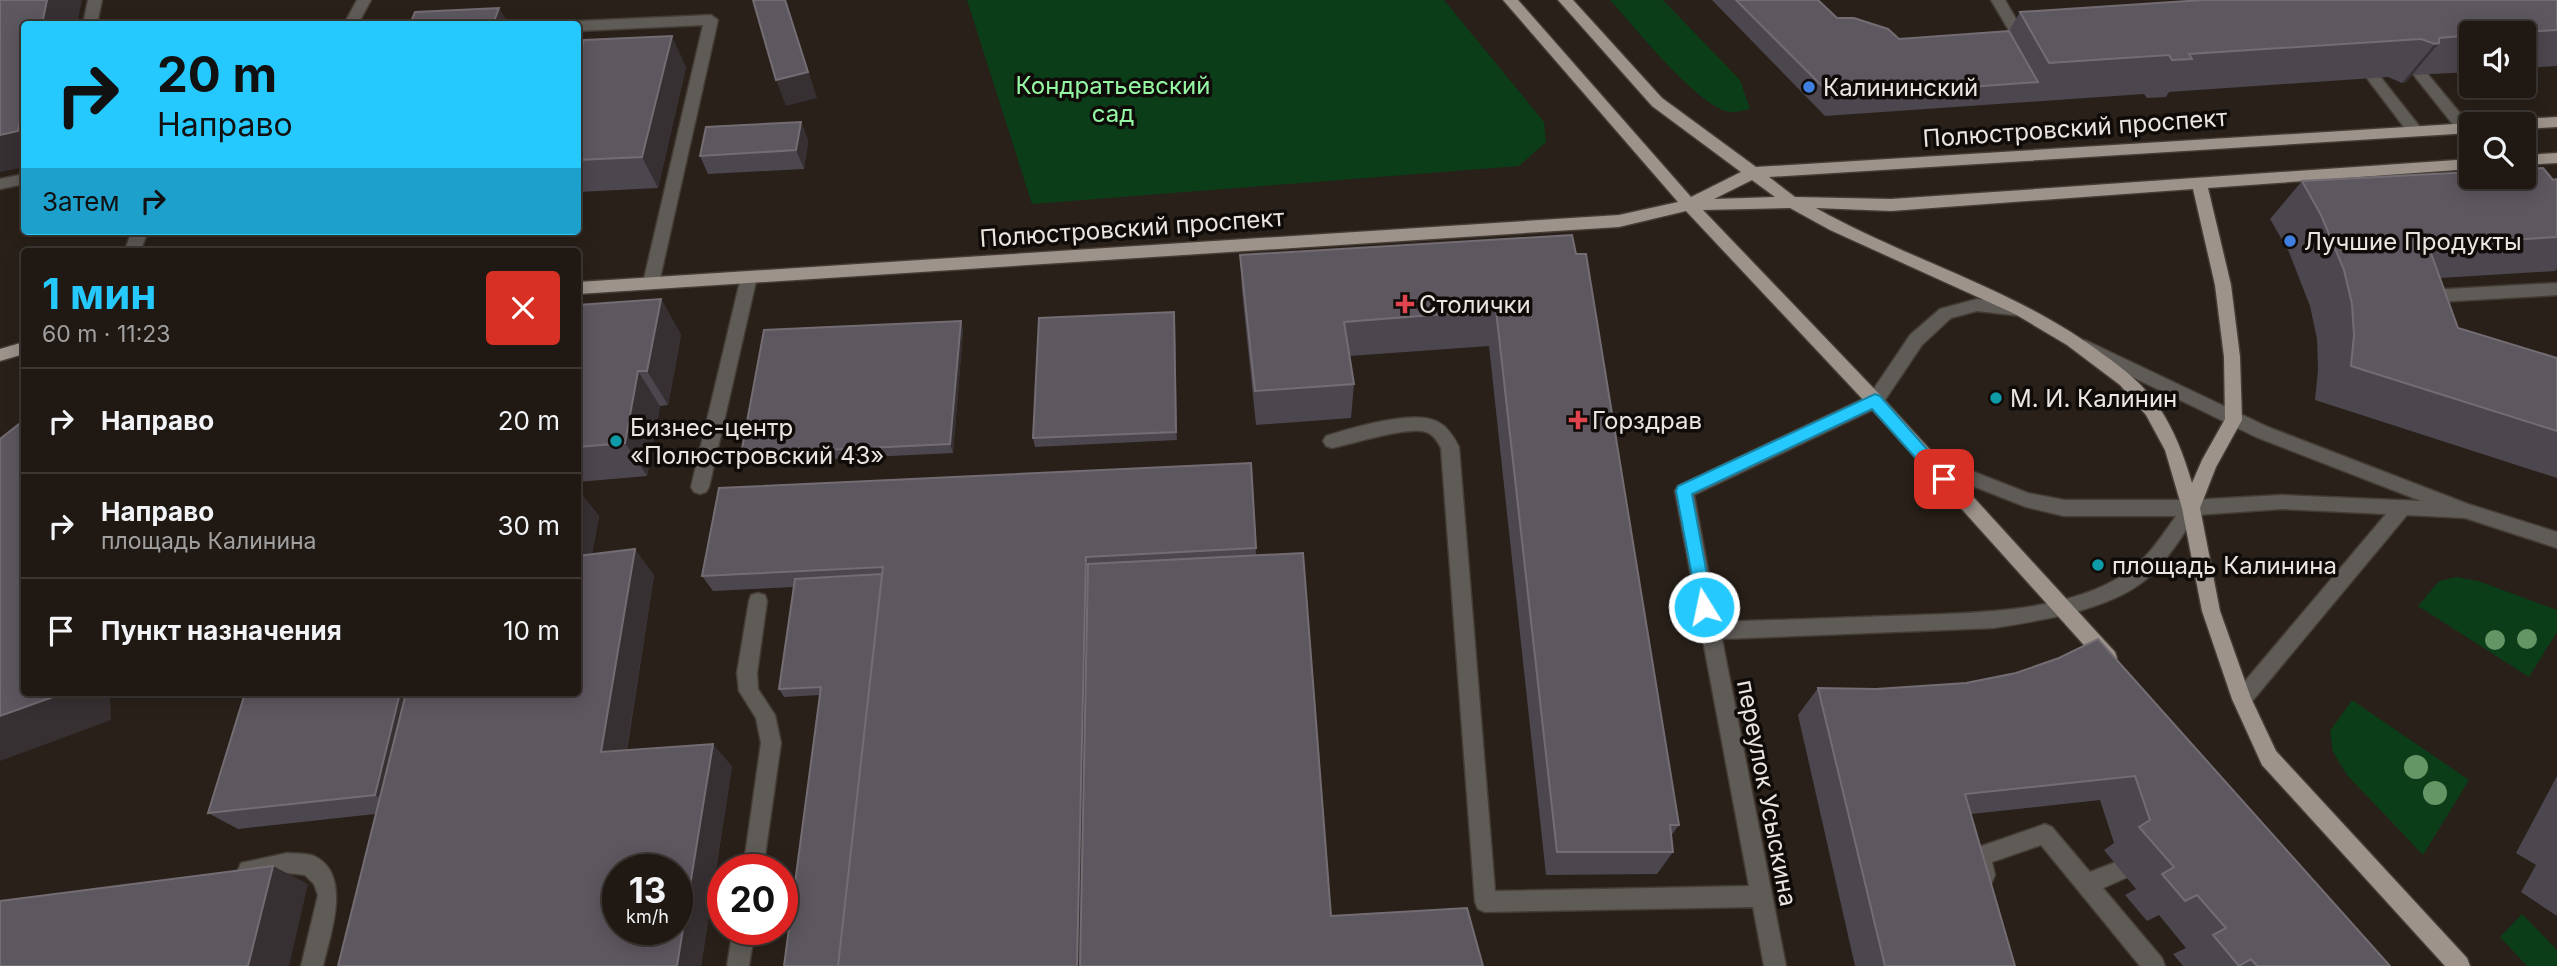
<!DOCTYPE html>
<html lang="ru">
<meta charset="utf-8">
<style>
body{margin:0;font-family:Inter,sans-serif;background:#27211c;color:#f1f3f6;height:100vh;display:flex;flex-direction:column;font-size:26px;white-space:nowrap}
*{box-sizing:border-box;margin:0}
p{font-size:23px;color:#a1a0a0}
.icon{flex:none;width:38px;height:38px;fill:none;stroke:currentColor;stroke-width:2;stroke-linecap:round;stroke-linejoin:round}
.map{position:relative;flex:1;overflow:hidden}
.drawer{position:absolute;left:21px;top:248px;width:560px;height:448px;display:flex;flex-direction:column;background:#1f1813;border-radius:7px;box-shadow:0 4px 18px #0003,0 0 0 2px #3c3733}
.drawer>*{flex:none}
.hud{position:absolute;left:21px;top:21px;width:560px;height:214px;border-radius:7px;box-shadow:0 4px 18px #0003,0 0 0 2px #3c3733;background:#25c9fe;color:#111;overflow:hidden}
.tools{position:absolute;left:2459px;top:21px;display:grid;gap:14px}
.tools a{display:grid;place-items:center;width:77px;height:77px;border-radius:7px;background:#1f1813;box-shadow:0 4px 18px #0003,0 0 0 2px #3c3733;font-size:35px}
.speed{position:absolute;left:602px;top:854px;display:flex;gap:14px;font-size:35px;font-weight:700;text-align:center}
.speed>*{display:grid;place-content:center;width:91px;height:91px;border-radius:50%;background:#1f1813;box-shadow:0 4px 18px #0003,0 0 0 2px #3c3733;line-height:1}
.speed small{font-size:18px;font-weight:400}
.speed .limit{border:10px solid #d22;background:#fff;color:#111}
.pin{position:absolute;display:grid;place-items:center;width:60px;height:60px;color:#fff;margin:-30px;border-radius:14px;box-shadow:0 4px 10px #0006}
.me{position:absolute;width:77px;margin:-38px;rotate:350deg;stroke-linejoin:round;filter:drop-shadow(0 0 5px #0008)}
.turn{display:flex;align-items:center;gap:24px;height:147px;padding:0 21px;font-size:32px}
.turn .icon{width:91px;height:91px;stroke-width:2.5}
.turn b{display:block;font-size:49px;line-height:60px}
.then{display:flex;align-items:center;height:66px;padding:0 21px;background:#0003;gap:14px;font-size:26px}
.round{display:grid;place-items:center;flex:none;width:74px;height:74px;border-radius:7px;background:#27211c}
.summary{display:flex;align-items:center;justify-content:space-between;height:119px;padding:0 21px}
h1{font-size:42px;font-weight:700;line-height:52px;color:#25c9fe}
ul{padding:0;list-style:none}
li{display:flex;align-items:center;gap:21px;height:105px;padding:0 21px;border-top:2px solid #3c3733}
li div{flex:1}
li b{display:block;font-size:26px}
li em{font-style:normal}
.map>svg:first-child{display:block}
.green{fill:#0c3d19}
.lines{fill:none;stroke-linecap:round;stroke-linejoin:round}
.minor-casing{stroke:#443c35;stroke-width:3}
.major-casing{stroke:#443c35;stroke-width:3}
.minor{fill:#5f5b57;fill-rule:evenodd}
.major{fill:#9d938b;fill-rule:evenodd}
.tree{fill:#649665}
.wall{fill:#4c464f}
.shaded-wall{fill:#373033}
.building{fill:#5d575f;stroke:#736d73;stroke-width:2;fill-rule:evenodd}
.route{fill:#25c9fe;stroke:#1883a5;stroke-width:2}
.shop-dot{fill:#3f7fe0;stroke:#0f0b08;stroke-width:2.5}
.health-dot{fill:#e0444e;stroke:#0f0b08;stroke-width:2.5}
.culture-dot{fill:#0f9aa8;stroke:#0f0b08;stroke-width:2.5}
.labels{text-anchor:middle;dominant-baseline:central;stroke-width:7;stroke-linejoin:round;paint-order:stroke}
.park-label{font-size:24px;fill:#94f7a4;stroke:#0f0b08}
.poi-label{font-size:24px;fill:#ebe5e0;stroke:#0f0b08;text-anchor:start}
.street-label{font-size:24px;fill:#ebe5e0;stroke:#0f0b08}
</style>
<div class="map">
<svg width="2557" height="966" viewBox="0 0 2557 966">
<rect width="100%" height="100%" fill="#292019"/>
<path class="green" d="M967,0H1444L1544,122L1546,142L1519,166L1032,204Z
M1610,0H1663L1740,80L1750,109C1744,110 1735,113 1729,112C1695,104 1635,27 1610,0Z
M2456,577L2478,581L2557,610V632L2529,677L2418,606L2439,581Z
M2352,700L2469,780L2423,855L2347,775L2333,752L2330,731Z
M2522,914L2557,950V966H2527L2500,937Z"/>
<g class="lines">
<g class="minor-casing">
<path id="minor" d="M88,0H102L97,24H83Z
M357,0H371L358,24H344Z
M1991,0H2005L2020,26L2037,27V33L2011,34Z
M711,15L718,20L659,283L651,289L643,283L703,25L578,31V24H572L578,21Z
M2421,70L2426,72L2469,124V132H2459L2416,78L2414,75Z
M2374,73L2379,75L2420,127L2422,131L2420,135H2410L2369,81L2367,78Z
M24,174V184L0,189V179Z
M132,231H148L140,252H124Z
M749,271L757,277L709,487L706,492L700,494L694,492L691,487L741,277Z
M2557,283V295L2437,302L2430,306L2424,304L2421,296L2429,290Z
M1977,299L2021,304L2029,310L2021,316L1977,311L1951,318L1922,345L1881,406L1694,495L1718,622C1775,620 1832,618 1889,616C1960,613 2062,615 2123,575C2146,561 2161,537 2176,516H2064L2026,507L1922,466L1919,461L1922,456L1928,454L2028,493L2064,500H2191L2282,495L2421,501L2256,437L2079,351L2077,346L2085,340L2268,427L2468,504L2557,532V548L2465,518L2407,515L2249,705L2242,708L2235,705L2232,699L2235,693L2386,514L2282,509L2196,515C2182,536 2169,558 2151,575C2114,610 2042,620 1994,628L1722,639L1786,966H1764L1753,907L1485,912L1478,909L1475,902L1441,448C1438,442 1433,434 1426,432C1408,426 1352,444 1332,448L1326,446L1323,441L1326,436C1351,428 1415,409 1438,422C1448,427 1454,437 1459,447L1495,891L1749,886L1675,491L1678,486L1869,396L1910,335L1940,309Z
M758,593L765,595L767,601L757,673L758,689L775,715L781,743L763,870H743L761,743L756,718L739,691L737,673L749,601L751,595Z
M2045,824L2052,827L2090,872L2121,860L2128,863L2131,870L2128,877L2103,888L2162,958L2165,966H2140L2041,845L1992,862L1995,875L1992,882L1985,885L1978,882L1970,856L1973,849Z
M287,853C296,854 306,853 314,856C353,874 330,935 323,966H301L318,895L314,884L305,875L287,873L248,880L241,877L238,870L241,863Z
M733,929H755L749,966H727Z"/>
</g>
<g class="major-casing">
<path id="major" d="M1503,0H1518L1691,197L1741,172L1652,106L1558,0H1573L1662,98L1756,167L2471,123L2476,124H2471V133L1769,177L1795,197L1891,199L2471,159V169L2208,188L2231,285L2240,357L2242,420L2216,467L2200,508L2220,611L2251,698L2276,751L2467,958L2470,966H2445L2262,765L2232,699L2202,611L2182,508L2165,450L2146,415L2120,385L2067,345L2015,314L1830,230L1790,208L1703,210L1881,396L2115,652L2117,658L2115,664L2108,667L2101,664L1869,406L1686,211L1619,227L578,294V282L1619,215L1678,202ZM1752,180L1775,197L1714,199ZM2193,189L2215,285L2224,357L2225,419L2202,460L2192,483C2184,456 2174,429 2158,406C2144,385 2124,369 2104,355C2017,289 1910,261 1816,208L1891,211Z
M2557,117V127L2524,129V124H2515L2522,119Z
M2557,153V163L2524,165V155Z
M24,342V354L0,361V349Z"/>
</g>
<use href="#minor" class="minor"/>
<use href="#major" class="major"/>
</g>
<g class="tree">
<circle cx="2527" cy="639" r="10"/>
<circle cx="2495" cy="640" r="10"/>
<circle cx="2416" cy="767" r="12"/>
<circle cx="2435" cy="793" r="12"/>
</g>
<path class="wall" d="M1712,0H1818L1837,18L1899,39L2009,31L2020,12L2557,0V66L2524,68V33H2471V72L2412,75L2406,82L2402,83L2388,77L2169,92L2166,97L2147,98L2144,94L1825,116Z
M578,61L686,67L658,188L578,192Z
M801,122L808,141L804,169L708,174L700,156Z
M2557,179V269L2555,271L2440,278L2458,328L2557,358V478L2315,400L2318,370L2317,339L2310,306L2289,252L2270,219L2302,181Z
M1572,235L1679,825L1671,836L1673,852L1657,874L1546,875L1489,346L1349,356L1354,384L1351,418L1256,425L1242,291L1240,255Z
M661,299L681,335L668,405L660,406L647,476L578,482V305Z
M961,321L963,331L953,453L746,463L741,454Z
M1175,321L1177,440L1035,447L1033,438Z
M1251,463L1256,555L784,966L820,695L784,697L779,689L794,587L713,591L702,576Z
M578,490L599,516L592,554L654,575L627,750L732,766L701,966H338L375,814L238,829L208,813L578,693Z
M2016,673L2390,966H2183L2173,954L2186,948L2159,915L2147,921L2125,895L2136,889L2104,850L2114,843L2100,800L1971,814L2015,966H1855L1798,715L1818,688L1876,689L1966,683Z
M2557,776V916L2521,892L2536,865L2516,853Z"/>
<path class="shaded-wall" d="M47,0H82L77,24H42Z
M785,0H786L817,98L786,106L776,80Z
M499,8L509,24H493Z
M672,36L686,67L658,188L642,157Z
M2439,43L2406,82L2402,83L2435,44Z
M24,101V167L0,172V135Z
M801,122L808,141L804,169L796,150Z
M661,299L681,335L668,405L647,371Z
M1174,312L1175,321L1177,440L1176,432Z
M961,321L963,331L953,453L950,444Z
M638,371L660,406L647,476L625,443Z
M578,490L599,516L587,583L578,573Z
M24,517V661L21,659Z
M635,549L654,575L623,773L601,752Z
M1086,557L1090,572L1082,966H1077Z
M64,693H110L111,720L0,761V716Z
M400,693H428L400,811L375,795Z
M713,744L732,766L701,966H677Z
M273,866L308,884L289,966H248Z"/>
<path class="building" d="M0,0H47L42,24H24V101L18,131L0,135Z
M753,0H785L808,72L776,80Z
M1736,0H1818L1837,18H1854L1888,29L1899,39L2009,31L2038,82L1833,97Z
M2203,0H2557V30L2505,33H2471V35L2439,38V43L2435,44L2421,39L2189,54L2192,59L2172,60L2169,55L2049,63L2020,12Z
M499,8L493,24H410L415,12Z
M672,36L642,157L578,160V61L584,40Z
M801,122L796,150L700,156L706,127Z
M2543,168L2553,180L2557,179V237L2428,245L2458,328L2557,358V431L2351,366L2354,335L2352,304L2344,270L2321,215L2302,181L2471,172V177H2524V169Z
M1572,235L1576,254H1586L1679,825H1670L1673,852H1557L1496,310L1344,322L1354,384L1255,391L1240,255Z
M661,299L647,371H638L625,443L578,447V305Z
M1174,312L1176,432L1033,438L1039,318Z
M961,321L950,444L741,454L764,330Z
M24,420V517L21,659L24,658V693H64L0,716V439Z
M1251,463L1256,548L1086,557L1077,966H838L883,567L702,576L719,488Z
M635,549L601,752L713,744L677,966H338L406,693H578V556ZM618,870H677V929H618Z
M1303,553L1331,916L1467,908L1483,966H1080L1088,564Z
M882,574L838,966H784L821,687L779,689L795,579Z
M2098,639L2390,966H2257L2251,959L2239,966L2213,935L2226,928L2197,895L2185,901L2162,874L2174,867L2139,827L2150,820L2135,776L1965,794L2015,966H1885L1818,688L1876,689L1966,683L2016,673L2059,658Z
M245,693H400L375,795L208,813Z
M273,866L248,966H0V901Z"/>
<path class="route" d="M1875,394L1880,396L1949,474L1951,479L1949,483H1938L1872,409L1692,494L1713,607L1710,613L1704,615L1699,613L1676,491L1678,486Z"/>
<g class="shop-dot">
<circle cx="1809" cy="87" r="7"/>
<circle cx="2290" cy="241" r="7"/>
</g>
<g class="health-dot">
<path d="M1401.5 293.5h7v7h7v7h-7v7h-7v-7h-7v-7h7z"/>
<path d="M1574.5 409.5h7v7h7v7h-7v7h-7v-7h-7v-7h7z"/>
</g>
<g class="culture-dot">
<circle cx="1996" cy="398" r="7"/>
<circle cx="616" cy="441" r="7"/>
<circle cx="2098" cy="565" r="7"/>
</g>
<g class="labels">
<g class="park-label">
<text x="1113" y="85">Кондратьевский<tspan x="1113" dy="28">сад</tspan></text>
</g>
<g class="poi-label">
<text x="1823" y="87">Калининский</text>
<text x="2304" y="241">Лучшие Продукты</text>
<text x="1419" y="304">Столички</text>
<text x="2010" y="398">М. И. Калинин</text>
<text x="1592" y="420">Горздрав</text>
<text x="630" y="427">Бизнес-центр<tspan x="630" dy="28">«Полюстровский 43»</tspan></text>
<text x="2112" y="565">площадь Калинина</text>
</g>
<g class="street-label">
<text transform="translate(2075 128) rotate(-4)">Полюстровский проспект</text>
<text transform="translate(1132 228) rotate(-4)">Полюстровский проспект</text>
<text transform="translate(1767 793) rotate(79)">переулок Усыскина</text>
</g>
</g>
</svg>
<div class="tools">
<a><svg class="icon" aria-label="sound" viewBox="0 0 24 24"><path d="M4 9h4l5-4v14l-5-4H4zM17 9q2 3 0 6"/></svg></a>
<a><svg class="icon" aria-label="search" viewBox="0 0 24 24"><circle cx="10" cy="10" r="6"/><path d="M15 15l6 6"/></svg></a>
</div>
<div class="speed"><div>13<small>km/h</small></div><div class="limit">20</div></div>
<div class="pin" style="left:1944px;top:479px;background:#d93025"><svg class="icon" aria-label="arrive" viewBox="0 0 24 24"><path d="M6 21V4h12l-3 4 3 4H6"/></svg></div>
<svg class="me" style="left:1704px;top:607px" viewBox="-20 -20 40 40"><circle r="17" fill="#25c9fe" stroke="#fff" stroke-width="3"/><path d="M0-11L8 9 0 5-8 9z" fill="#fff"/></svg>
<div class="hud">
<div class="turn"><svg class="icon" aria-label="right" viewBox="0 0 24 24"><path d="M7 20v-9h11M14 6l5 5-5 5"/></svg><div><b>20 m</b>Направо</div></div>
<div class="then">Затем<svg class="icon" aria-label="right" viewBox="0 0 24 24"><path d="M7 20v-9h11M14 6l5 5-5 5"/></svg></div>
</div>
<section class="drawer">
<div class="summary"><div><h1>1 мин</h1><p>60 m · 11:23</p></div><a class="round" style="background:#d93025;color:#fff"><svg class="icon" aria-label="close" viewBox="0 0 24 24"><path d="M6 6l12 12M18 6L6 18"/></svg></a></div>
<ul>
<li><svg class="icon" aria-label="right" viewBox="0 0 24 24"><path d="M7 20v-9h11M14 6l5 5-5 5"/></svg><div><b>Направо</b></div><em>20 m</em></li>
<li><svg class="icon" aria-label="right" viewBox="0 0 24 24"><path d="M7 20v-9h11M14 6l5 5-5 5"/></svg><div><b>Направо</b><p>площадь Калинина</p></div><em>30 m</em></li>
<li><svg class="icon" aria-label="arrive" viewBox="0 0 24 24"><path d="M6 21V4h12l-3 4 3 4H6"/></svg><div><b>Пункт назначения</b></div><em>10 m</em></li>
</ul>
</section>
</div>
